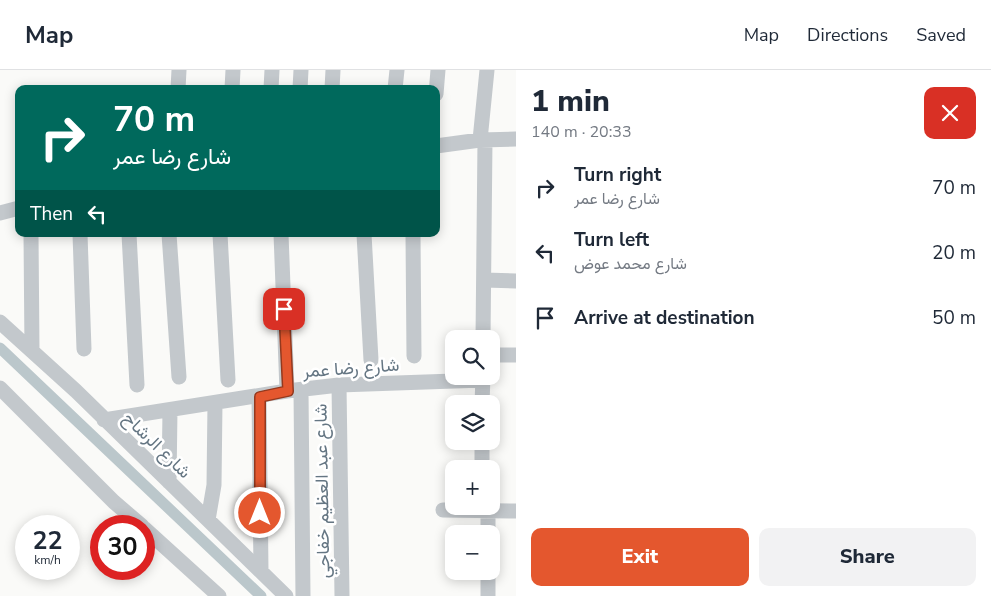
<!DOCTYPE html>
<meta charset="utf-8">
<style>
body{margin:0;font-family:"Nunito Sans",Vazirmatn,sans-serif;background:#f2f2f3;color:#1f2937;height:100vh;display:flex;flex-direction:column;font-size:19px;white-space:nowrap}
*{box-sizing:border-box;margin:0}
p{font-size:16px;color:#747a83}
.icon{flex:none;width:28px;height:28px;fill:none;stroke:currentColor;stroke-width:2;stroke-linecap:round;stroke-linejoin:round}
.map{position:relative;flex:1;overflow:hidden}
.drawer{display:flex;flex-direction:column;background:#fff;width:475px}
.drawer>*{flex:none}
.top-card{position:absolute;left:15px;top:15px;width:425px;height:152px;border-radius:10px;box-shadow:0 2px 12px #0003;background:#00695c;color:#fff;overflow:hidden}
.tools{position:absolute;left:445px;top:260px;display:grid;gap:10px}
.tools a{display:grid;place-items:center;width:55px;height:55px;border-radius:10px;background:#fff;box-shadow:0 2px 12px #0003;font-size:25px}
.speed{position:absolute;left:15px;top:445px;display:flex;gap:10px;font-size:25px;font-weight:700;text-align:center}
.speed>*{display:grid;place-content:center;width:65px;height:65px;border-radius:50%;background:#fff;box-shadow:0 2px 12px #0003;line-height:1}
.speed small{font-size:12px;font-weight:400}
.speed .limit{border:8px solid #d22;background:#fff;color:#111}
.pin{position:absolute;display:grid;place-items:center;width:42px;height:42px;color:#fff;margin:-21px;border-radius:10px;box-shadow:0 2px 8px #0006}
.me{position:absolute;width:55px;margin:-28px;rotate:0deg;stroke-linejoin:round;filter:drop-shadow(0 0 4px #0008)}
.turn{display:flex;align-items:center;gap:18px;height:105px;padding:0 15px;font-size:22px}
.turn .icon{width:65px;height:65px;stroke-width:2.5}
.turn b{display:block;font-size:35px;line-height:42px}
.then{display:flex;align-items:center;height:48px;padding:0 15px;background:#0003;gap:10px;font-size:19px}
.round{display:grid;place-items:center;flex:none;width:52px;height:52px;border-radius:10px;background:#f2f2f3}
.summary{display:flex;align-items:center;justify-content:space-between;height:85px;padding:0 15px}
h1{font-size:30px;font-weight:800;line-height:38px}
.cta{display:flex;gap:10px;margin-top:auto;padding:10px 15px}
.cta a{flex:1;height:58px;border-radius:10px;background:#e4572e;color:#fff;font-size:20px;font-weight:800;line-height:58px;text-align:center}
.cta a+a{background:#f2f2f3;color:#1f2937}
ul{padding:0;list-style:none}
li{display:flex;align-items:center;gap:15px;height:65px;padding:0 15px}
li div{flex:1}
li b{display:block;font-size:19px}
li em{font-style:normal}
header{display:flex;align-items:center;gap:30px;box-sizing:border-box;height:70px;padding:0 25px;background:#fff;border-bottom:1px solid #e0e1e3}
header strong{font-size:24px}
nav{display:flex;gap:28px;margin-inline-start:auto;font-size:18px}
main{display:flex;flex:1;min-height:0}
.map>svg:first-child{display:block}
.lines{fill:none;stroke-linecap:round;stroke-linejoin:round}
.canal{stroke:#bbc7cb;stroke-width:11}
.minor{stroke:#c3c8cc;stroke-width:15}
.route-casing{stroke:#94391e;stroke-width:12}
.route{stroke:#e4572e;stroke-width:9}
.labels{text-anchor:middle;dominant-baseline:central;stroke-width:5;stroke-linejoin:round;paint-order:stroke}
.street-label{font-size:18px;fill:#657683;stroke:#fff}
</style>
<header>
<strong>Map</strong>
<nav><a>Map</a><a>Directions</a><a>Saved</a></nav>
</header>
<main>
<div class="map">
<svg width="516" height="526" viewBox="0 0 516 526">
<rect width="100%" height="100%" fill="#fafaf8"/>
<g class="lines">
<path class="canal" d="M0,278L261,526"/>
<path class="minor" d="M178,19L179,0
M232,19L233,0
M271,19L272,0
M300,19L301,0
M332,19L333,0
M395,19L397,0
M436,24L438,0
M480,70L487,0
M436,76L480,70L516,69
M0,143L19,138
M31,164L32,281
M80,164L84,279
M129,164L137,315
M169,164L179,307
M220,164L228,310
M281,164L287,321
M364,164L371,290
M413,164L414,286
M484,210L516,211
M0,252L76,321L286,526
M483,269L485,70
M491,285H516
M339,315L342,526
M0,318L114,432L142,456
M301,321L303,526
M259,327L261,501
M482,334L483,306
M104,350L287,321L339,315L483,310
M482,399V371
M169,412L170,340
M443,440L516,441
M208,450L214,415L215,333
M144,458L219,526
M488,464V441
M488,526V501"/>
</g>
<g class="lines">
<g class="route-casing">
<path id="route" d="M260,443V327L288,321L284,239"/>
</g>
<use href="#route" class="route"/>
</g>
<g class="labels">
<g class="street-label">
<text transform="translate(351 298) rotate(-4)">شارع رضا عمر</text>
<text transform="translate(157 375) rotate(44)">شارع الرشاح</text>
<text transform="translate(322 421) rotate(-91)">شارع عبد العظيم خفاجي</text>
</g>
</g>
</svg>
<div class="tools">
<a><svg class="icon" aria-label="search" viewBox="0 0 24 24"><circle cx="10" cy="10" r="6"/><path d="M15 15l6 6"/></svg></a>
<a><svg class="icon" aria-label="layers" viewBox="0 0 24 24"><path d="M12 4l9 5-9 5-9-5zM3 14l9 5 9-5"/></svg></a>
<a>+</a>
<a>−</a>
</div>
<div class="speed"><div>22<small>km/h</small></div><div class="limit">30</div></div>
<div class="pin" style="left:284px;top:239px;background:#d93025"><svg class="icon" aria-label="arrive" viewBox="0 0 24 24"><path d="M6 21V4h12l-3 4 3 4H6"/></svg></div>
<svg class="me" style="left:260px;top:443px" viewBox="-20 -20 40 40"><circle r="17" fill="#e4572e" stroke="#fff" stroke-width="3"/><path d="M0-11L8 9 0 5-8 9z" fill="#fff"/></svg>
<div class="top-card">
<div class="turn"><svg class="icon" aria-label="right" viewBox="0 0 24 24"><path d="M7 20v-9h11M14 6l5 5-5 5"/></svg><div><b>70 m</b>شارع رضا عمر</div></div>
<div class="then">Then<svg class="icon" aria-label="left" viewBox="0 0 24 24"><path d="M17 20v-9H6M10 6l-5 5 5 5"/></svg></div>
</div>
</div>
<section class="drawer">
<div class="summary"><div><h1>1 min</h1><p>140 m · 20:33</p></div><a class="round" style="background:#d93025;color:#fff"><svg class="icon" aria-label="close" viewBox="0 0 24 24"><path d="M6 6l12 12M18 6L6 18"/></svg></a></div>
<ul>
<li><svg class="icon" aria-label="right" viewBox="0 0 24 24"><path d="M7 20v-9h11M14 6l5 5-5 5"/></svg><div><b>Turn right</b><p>شارع رضا عمر</p></div><em>70 m</em></li>
<li><svg class="icon" aria-label="left" viewBox="0 0 24 24"><path d="M17 20v-9H6M10 6l-5 5 5 5"/></svg><div><b>Turn left</b><p>شارع محمد عوض</p></div><em>20 m</em></li>
<li><svg class="icon" aria-label="arrive" viewBox="0 0 24 24"><path d="M6 21V4h12l-3 4 3 4H6"/></svg><div><b>Arrive at destination</b></div><em>50 m</em></li>
</ul>
<div class="cta"><a>Exit</a><a>Share</a></div>
</section>
</main>
